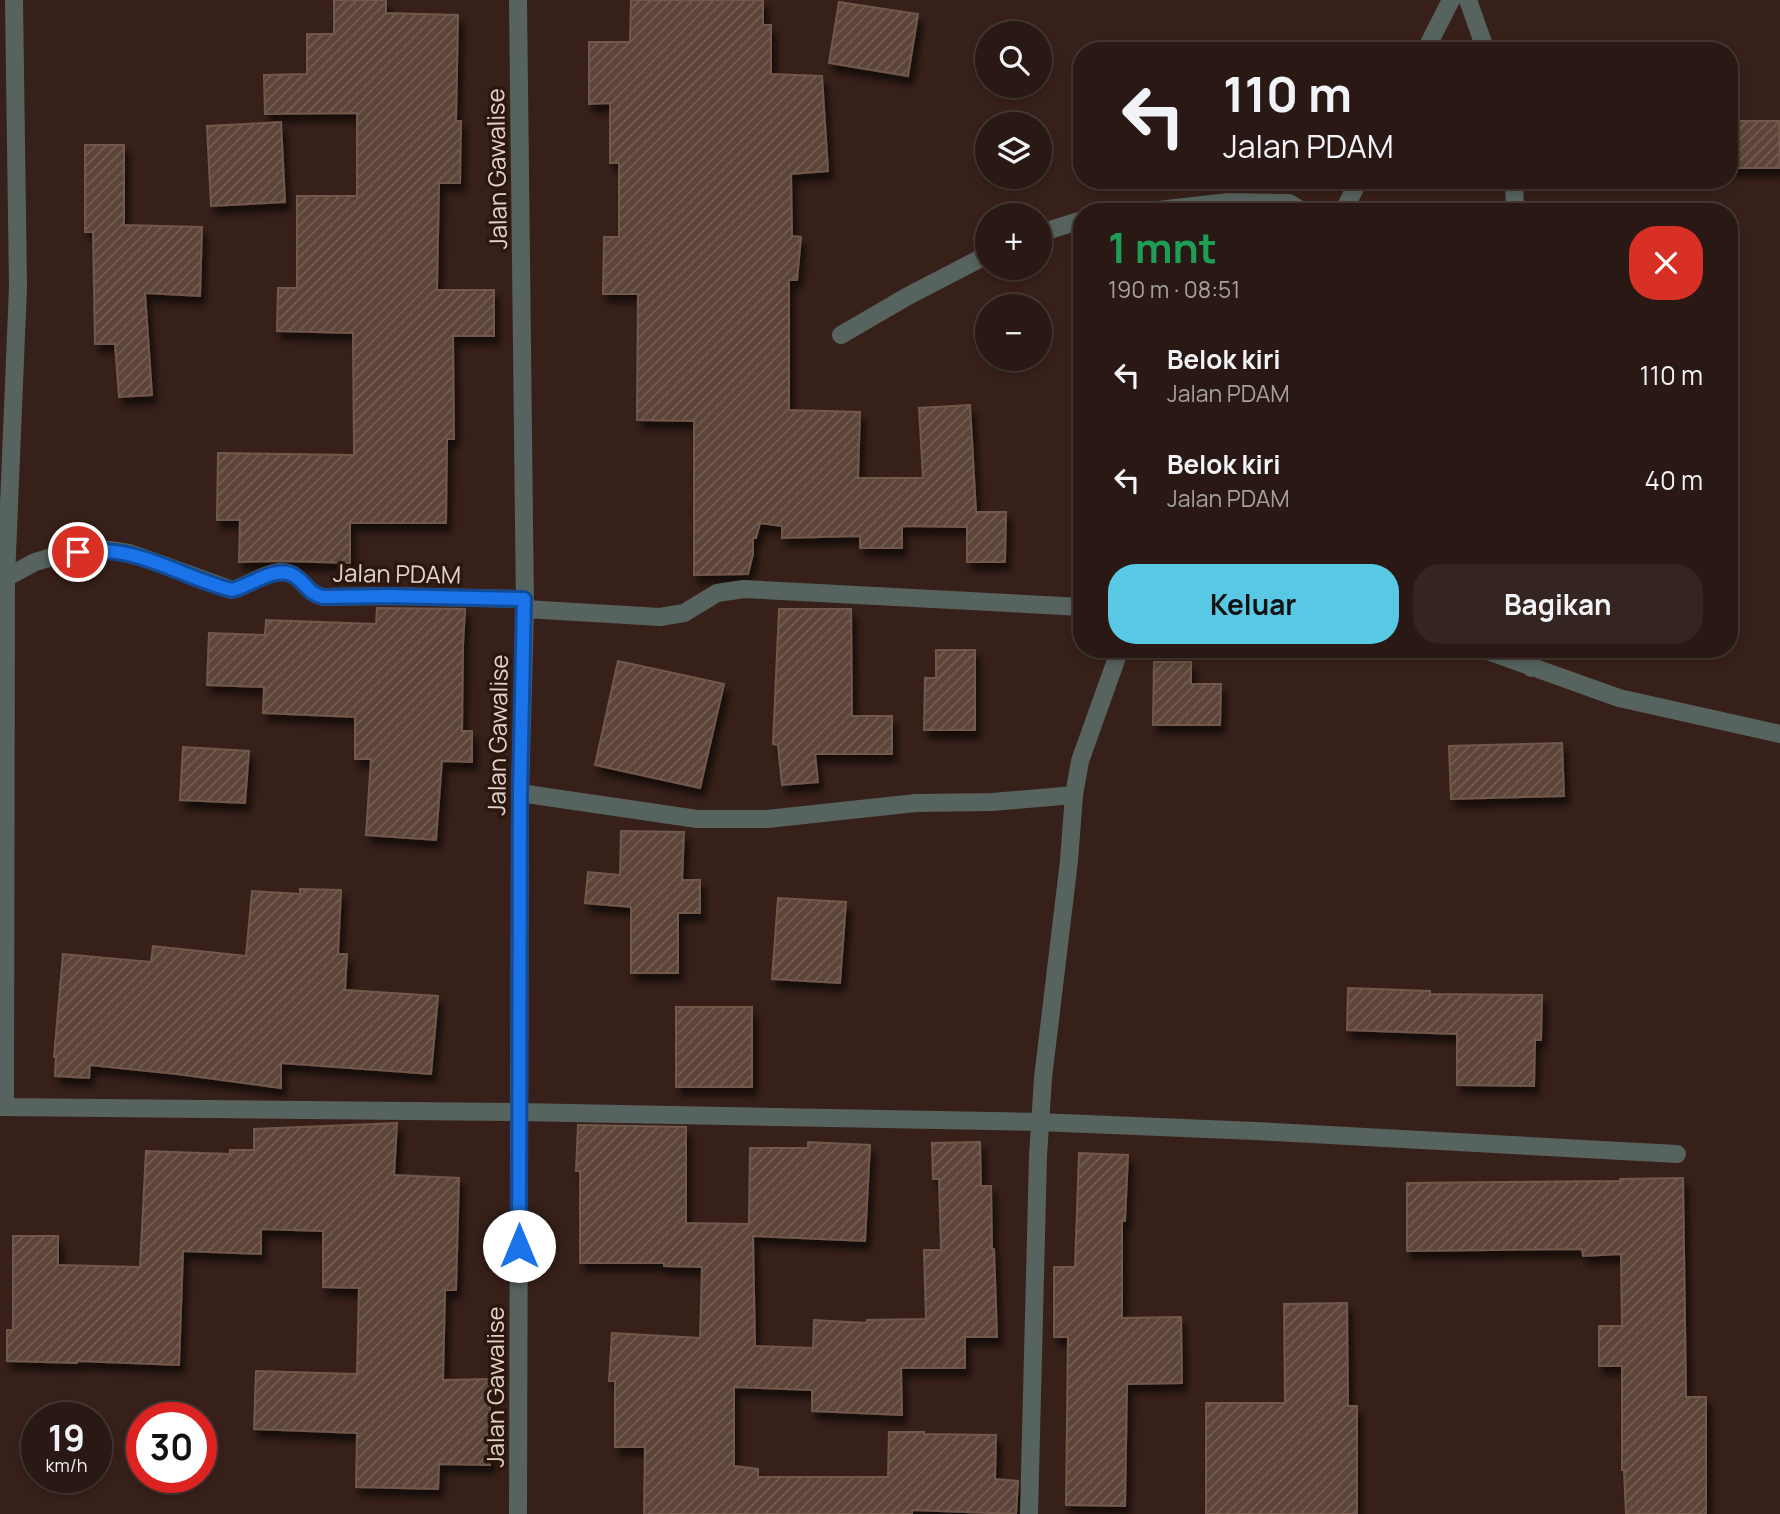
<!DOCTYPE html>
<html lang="id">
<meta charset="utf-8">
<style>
body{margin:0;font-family:Manrope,sans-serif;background:#352521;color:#f1f3f6;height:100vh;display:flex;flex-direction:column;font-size:26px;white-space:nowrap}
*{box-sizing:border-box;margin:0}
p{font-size:23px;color:#a5a0a0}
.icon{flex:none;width:38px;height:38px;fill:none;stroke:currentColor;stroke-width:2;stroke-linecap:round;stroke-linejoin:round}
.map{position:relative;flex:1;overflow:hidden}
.panel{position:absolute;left:1073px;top:203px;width:665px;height:455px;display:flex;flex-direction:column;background:#291813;border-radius:28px;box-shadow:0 4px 10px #0003,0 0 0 2px #453733}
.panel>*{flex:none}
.guide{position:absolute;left:1073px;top:42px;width:665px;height:147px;border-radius:28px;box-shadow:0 4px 10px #0003,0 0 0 2px #453733;background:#291813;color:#f1f3f6;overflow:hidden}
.controls{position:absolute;left:975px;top:21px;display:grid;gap:14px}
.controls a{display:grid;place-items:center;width:77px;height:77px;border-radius:50%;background:#291813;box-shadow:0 4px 10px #0003,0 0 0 2px #453733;font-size:35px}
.speed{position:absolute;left:21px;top:1402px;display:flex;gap:14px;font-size:35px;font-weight:700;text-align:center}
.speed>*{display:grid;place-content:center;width:91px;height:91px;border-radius:50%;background:#291813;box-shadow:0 4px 10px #0003,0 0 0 2px #453733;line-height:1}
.speed small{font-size:18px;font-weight:400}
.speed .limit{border:10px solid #d22;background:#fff;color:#111}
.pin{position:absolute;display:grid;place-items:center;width:60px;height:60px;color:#fff;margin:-30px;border:4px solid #fff;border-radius:50%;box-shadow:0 2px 7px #0007}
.me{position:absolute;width:77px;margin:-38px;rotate:0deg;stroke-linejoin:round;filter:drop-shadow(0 0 5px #0008)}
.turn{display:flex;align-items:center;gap:24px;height:147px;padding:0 35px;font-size:32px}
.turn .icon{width:91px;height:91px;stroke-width:2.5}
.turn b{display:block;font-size:49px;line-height:60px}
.round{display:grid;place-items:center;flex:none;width:74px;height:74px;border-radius:28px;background:#352521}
.head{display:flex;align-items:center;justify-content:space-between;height:119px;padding:0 35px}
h1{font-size:42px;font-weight:700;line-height:52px;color:#1e9e55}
.action{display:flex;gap:14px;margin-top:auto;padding:14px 35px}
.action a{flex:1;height:80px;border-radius:28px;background:#59c8e5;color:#111;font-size:28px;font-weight:700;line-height:80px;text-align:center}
.action a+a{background:#352521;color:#f1f3f6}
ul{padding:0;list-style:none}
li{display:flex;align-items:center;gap:21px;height:105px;padding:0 35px}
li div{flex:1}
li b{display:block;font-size:26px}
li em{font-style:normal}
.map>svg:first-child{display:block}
.building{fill:url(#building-hatch);stroke:#71584c;stroke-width:2;filter:url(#shadow)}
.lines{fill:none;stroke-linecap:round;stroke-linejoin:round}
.minor{stroke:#57635f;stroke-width:18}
.route-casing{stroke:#114b97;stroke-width:18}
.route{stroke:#1a73e8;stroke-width:12}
.labels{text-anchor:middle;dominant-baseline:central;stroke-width:7;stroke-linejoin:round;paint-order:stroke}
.street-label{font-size:24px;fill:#e2d2cd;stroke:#2c170f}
</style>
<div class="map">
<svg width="1780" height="1514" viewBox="0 0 1780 1514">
<defs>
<pattern id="building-hatch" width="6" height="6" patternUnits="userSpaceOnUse" patternTransform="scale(1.75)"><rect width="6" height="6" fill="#5c4439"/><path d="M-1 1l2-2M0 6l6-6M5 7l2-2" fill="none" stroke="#735e54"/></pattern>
<filter id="shadow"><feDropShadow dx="4.5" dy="8" stdDeviation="3.5" flood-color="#0009"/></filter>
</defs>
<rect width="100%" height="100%" fill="#372019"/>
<path class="building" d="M334,0H386V13L458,15L456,121H461L460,183H439L437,290H494V336H453L454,439H447L446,523H350V563L281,561L239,562L240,520H217L218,453L354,455L353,333L277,331L278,288H297V196H357V113L265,114L264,75L307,74V34H334Z
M631,0H763V25H771V74L822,76L828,171L791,174L792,236L801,237L797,280H789V410L860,412L858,478H923L919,408L970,405L976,512H1006L1005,562H967V527L902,526V548H860V536L782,538V526L760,523L756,538H753V554L748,574L694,575V421L637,420L638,294H603L604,237H619V163H610V103L589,104V42H630Z
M839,2L918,14L908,76L829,63Z
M1729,121H1779L1780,168H1729Z
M281,122L285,202L211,206L207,126Z
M85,145H124V225L202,227L200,296L145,293L152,395L119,397L115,344H95L93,232H85Z
M377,608L465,609L463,645L462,731H472V762L442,761L436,840L366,835L371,759H355V717L263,713L264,687L207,685L209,633L265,635L266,620L376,624Z
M779,609H851L852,716H892V754H815L818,782L782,785L778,745L773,744Z
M936,650H975V730H924L925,678H936Z
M618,661L724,684L700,788L595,765Z
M1154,662H1191V684H1221L1220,725H1153Z
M1562,743L1564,796L1451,799L1449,746Z
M183,747L249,751L245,803L180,800Z
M621,831L684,832L682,880H700V913H678V973H631V907L585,903L588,872L620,875Z
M300,889L341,890L338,954H347L345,990L438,996L431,1074L281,1063V1088L177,1074L90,1065L89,1078L55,1076L56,1057H54L63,954L151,962L153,946L246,956L252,891L300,894Z
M778,898L846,902L840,983L772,979Z
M1348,988L1430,991V994L1542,995L1541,1040H1535L1534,1086L1457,1085V1034L1347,1030Z
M676,1007H752V1087H676Z
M397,1123L394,1175L459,1178L456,1290H445L443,1380L490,1379V1465L439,1464L438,1489L356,1487L357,1433L254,1429L256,1371L357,1374L359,1288L323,1287V1231L261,1229V1254L183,1251L179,1365L77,1361V1363L7,1361V1330H13V1236H58V1265L140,1267L146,1151L230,1154V1150H254V1129Z
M578,1125L686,1127V1223L749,1224L750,1148H808V1142L870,1145L865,1241L753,1236L755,1346L813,1348L814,1320L867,1323V1320L926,1319L924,1250H941L939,1179H933L932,1143L980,1142L981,1186H991L992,1249H994L997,1337H965V1368H901L902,1415L812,1411V1390L734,1387V1466L758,1469V1477H888L889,1432H924V1434L996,1435L995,1479L1018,1481L1016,1514L912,1510V1514H644L645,1447H615V1381H609L612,1333L700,1338L702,1267L664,1266V1263H580V1171H576Z
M1079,1153L1128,1155L1125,1221H1122V1318L1181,1317L1182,1383L1127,1384L1125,1506L1066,1505L1068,1337H1054V1267H1075Z
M1683,1178L1686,1397H1706V1514H1626L1624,1470H1622V1366H1599V1326H1622L1621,1254L1583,1256L1582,1249L1407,1251V1183L1620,1181V1179Z
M1347,1303L1348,1406H1357V1514H1206V1403H1285L1284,1304Z"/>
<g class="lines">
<path class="minor" d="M518,0L525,609L520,793L518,1514
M1468,0L1486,51
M1425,51L1451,0
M1514,180L1515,212
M1141,212L1228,202L1289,203L1304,212
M1343,212L1359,180
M1040,233L1082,220
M841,335L908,296L987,255
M0,581L35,562L63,554L93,550H109L129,553L155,562L232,590C250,586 277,562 296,577C306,584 309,594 323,597L387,596L524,599
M525,609L660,617L684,613L717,593L744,589L1082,607
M1482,649L1619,698L1780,734
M1531,649V668
M520,793L697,819H767L916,803L992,802L1074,795
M0,1107L518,1112L1039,1122L1256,1131L1677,1154
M5,1107L6,578L18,287L14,0
M1029,1514L1038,1156L1043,1078L1069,861L1074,795L1080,761L1120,649"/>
</g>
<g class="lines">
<g class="route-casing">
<path id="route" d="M78,552C138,544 177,576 232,590C250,586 278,563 296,577C306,584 309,594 323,597L387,596L524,599L520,793L519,1246"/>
</g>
<use href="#route" class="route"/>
</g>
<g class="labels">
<g class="street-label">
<text transform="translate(496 169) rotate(-91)">Jalan Gawalise</text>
<text transform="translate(397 573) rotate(1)">Jalan PDAM</text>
<text transform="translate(497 735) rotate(-89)">Jalan Gawalise</text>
<text transform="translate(494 1387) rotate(-90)">Jalan Gawalise</text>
</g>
</g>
</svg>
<div class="controls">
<a><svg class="icon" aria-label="search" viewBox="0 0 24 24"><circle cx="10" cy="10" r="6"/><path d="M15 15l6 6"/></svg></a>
<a><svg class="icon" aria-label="layers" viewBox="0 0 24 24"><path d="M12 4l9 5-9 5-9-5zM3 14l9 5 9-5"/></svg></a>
<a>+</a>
<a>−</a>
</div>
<div class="speed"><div>19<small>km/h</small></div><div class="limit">30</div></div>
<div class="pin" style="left:78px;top:552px;background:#d93025"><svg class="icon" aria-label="arrive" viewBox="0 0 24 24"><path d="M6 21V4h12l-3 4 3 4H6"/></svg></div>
<svg class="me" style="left:519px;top:1246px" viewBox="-20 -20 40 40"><circle r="19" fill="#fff"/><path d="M0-13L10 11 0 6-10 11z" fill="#1a73e8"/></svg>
<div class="guide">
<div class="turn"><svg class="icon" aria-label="left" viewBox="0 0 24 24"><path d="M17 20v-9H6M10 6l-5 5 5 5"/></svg><div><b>110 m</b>Jalan PDAM</div></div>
</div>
<section class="panel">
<div class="head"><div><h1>1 mnt</h1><p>190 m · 08:51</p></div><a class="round" style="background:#d93025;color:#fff"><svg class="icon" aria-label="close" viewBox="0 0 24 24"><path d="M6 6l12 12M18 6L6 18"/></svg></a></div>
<ul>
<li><svg class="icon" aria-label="left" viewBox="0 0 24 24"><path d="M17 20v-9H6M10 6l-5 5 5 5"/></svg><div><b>Belok kiri</b><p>Jalan PDAM</p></div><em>110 m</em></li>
<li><svg class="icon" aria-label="left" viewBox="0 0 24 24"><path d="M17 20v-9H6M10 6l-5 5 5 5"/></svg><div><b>Belok kiri</b><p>Jalan PDAM</p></div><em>40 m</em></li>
</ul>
<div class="action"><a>Keluar</a><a>Bagikan</a></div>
</section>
</div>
